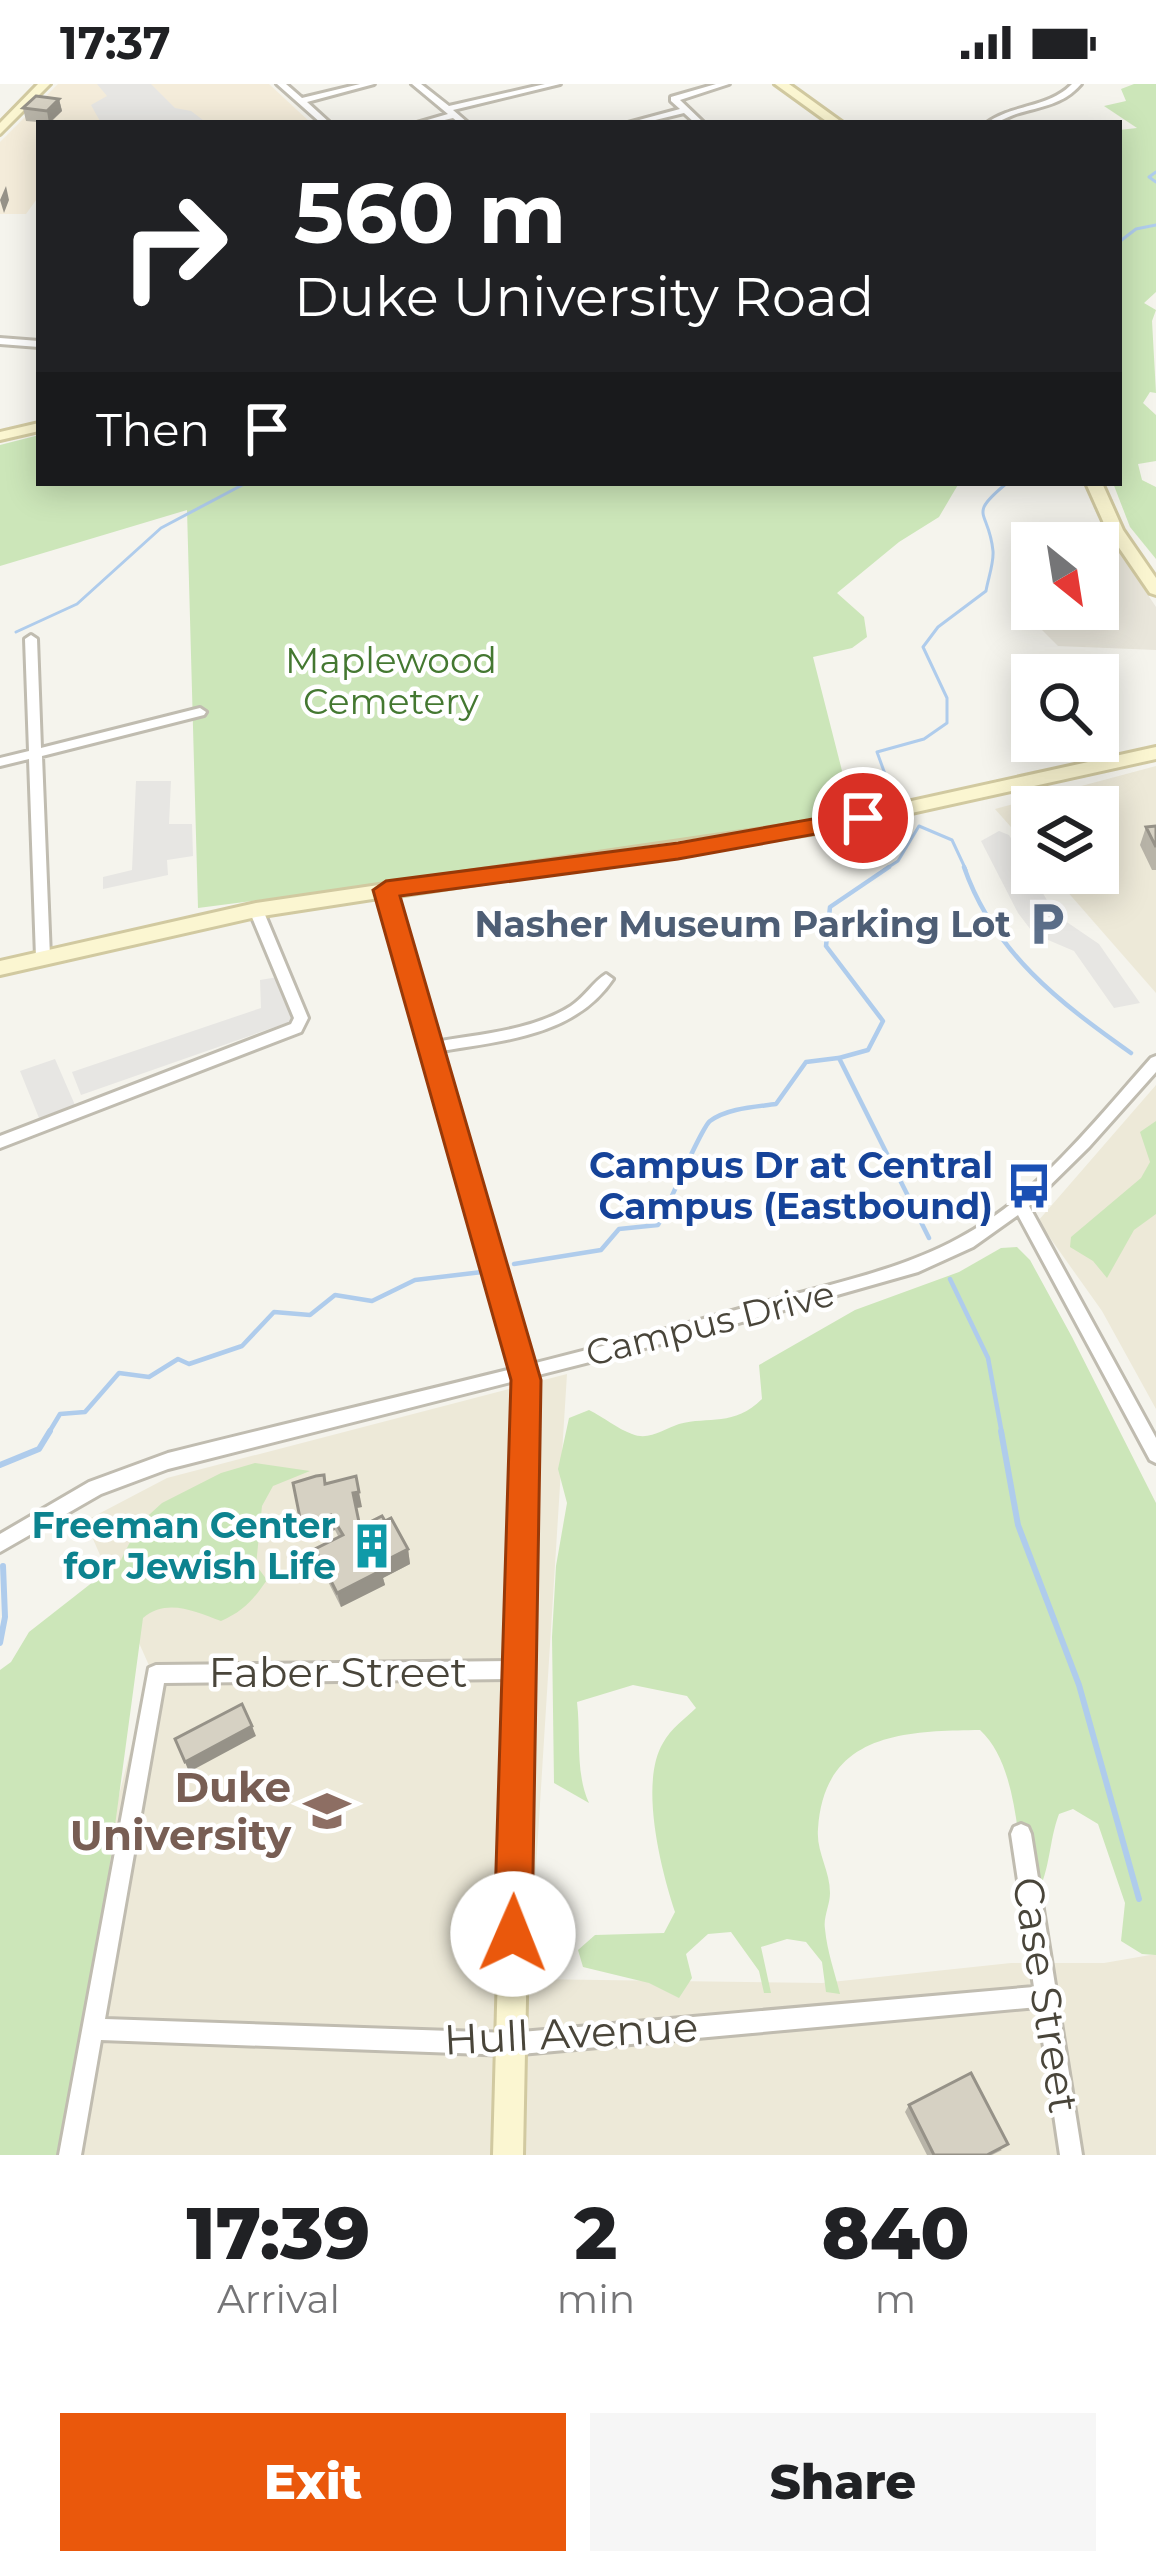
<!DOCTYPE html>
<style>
body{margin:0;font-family:Montserrat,sans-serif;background:#f6f6f6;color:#202124;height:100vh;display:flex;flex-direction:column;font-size:45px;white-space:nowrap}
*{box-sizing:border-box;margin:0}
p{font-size:39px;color:#757577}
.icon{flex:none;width:66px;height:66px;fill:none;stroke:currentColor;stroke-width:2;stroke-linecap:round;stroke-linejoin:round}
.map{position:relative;height:2071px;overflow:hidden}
.sheet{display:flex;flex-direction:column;background:#fff;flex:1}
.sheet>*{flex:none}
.banner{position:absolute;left:36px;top:36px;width:1086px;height:366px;border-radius:0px;box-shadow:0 6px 30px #0003;background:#202124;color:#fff;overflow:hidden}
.needle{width:78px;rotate:150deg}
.controls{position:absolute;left:1011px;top:438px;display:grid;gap:24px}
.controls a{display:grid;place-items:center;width:108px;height:108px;border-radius:0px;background:#fff;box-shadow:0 6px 30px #0003;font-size:60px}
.pin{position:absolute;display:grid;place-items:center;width:102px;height:102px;color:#fff;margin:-51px;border:6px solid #fff;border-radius:50%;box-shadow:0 3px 12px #0007}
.me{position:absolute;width:132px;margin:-66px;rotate:1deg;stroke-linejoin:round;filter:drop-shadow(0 0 9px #0008)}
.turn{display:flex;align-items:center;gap:42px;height:252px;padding:0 60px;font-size:54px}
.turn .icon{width:156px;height:156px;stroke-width:2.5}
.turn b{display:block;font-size:84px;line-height:102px}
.then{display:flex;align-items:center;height:114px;padding:0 60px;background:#0003;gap:24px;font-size:45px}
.eta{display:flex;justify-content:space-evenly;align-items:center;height:204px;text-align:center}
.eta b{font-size:72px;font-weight:800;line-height:84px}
.cta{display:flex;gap:24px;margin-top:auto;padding:24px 60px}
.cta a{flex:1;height:138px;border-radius:0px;background:#ea580c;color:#fff;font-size:48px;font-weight:800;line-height:138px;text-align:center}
.cta a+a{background:#f6f6f6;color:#202124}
.status{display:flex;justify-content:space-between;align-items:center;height:84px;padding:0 60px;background:#fff;direction:ltr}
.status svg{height:33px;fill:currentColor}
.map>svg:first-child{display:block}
.residential{fill:#e9e6db}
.commercial{fill:#f4ecda}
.education{fill:#ede9d8}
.green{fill:#cce6b9}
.parking{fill:#e7e6e3}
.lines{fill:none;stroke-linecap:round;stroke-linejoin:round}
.stream-far2{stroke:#afccec;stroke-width:3}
.stream-far1{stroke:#afccec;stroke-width:4.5}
.stream{stroke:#afccec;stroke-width:6}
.street-casing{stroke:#c0bcb0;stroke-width:6}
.secondary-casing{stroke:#d1c9a0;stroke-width:6}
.street{fill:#fff;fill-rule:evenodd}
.secondary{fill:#fbf6d1;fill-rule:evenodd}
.wall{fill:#b8b4a8}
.shaded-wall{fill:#969288}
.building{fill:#d6d1c3;stroke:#969288;stroke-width:3}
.route{fill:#ea580c;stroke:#983908;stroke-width:3}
.labels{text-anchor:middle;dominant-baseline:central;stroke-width:9;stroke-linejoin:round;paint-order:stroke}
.park-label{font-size:36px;fill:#447831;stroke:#fff}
.service-label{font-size:36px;font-weight:bold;fill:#4e5e75;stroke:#fff;text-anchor:end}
.transit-label{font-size:36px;font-weight:bold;fill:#164399;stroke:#fff;text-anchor:end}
.street-label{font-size:36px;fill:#49453a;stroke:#fff}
.culture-label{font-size:36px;font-weight:bold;fill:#0d838f;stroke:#fff;text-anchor:end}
.near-street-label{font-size:42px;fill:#49453a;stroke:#fff}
.near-education-label{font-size:42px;font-weight:bold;fill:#785e54;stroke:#fff;text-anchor:end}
</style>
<div class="status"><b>17:37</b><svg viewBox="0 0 49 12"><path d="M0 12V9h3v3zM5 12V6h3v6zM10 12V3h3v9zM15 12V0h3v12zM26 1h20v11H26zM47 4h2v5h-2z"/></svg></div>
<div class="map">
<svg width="1156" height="2071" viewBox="0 0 1156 2071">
<rect width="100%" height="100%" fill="#f5f4ed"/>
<path class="residential" d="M1104,445L1156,523V566L1058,562L1030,534L1032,510V525H1098V459H1063Z"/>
<path class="commercial" d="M58,0H269L311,39H39V112L26,130H0V58Z"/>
<path class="education" d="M1156,682V909L1051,789H1098V723H1032V767L995,725Z
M1156,1001V1325L1102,1227L1038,1137Z
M567,1290L529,1895L822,1899L1011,1879H1104L1156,1870V2071H27L151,1586L85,1437L167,1394Z"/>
<path class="green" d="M1134,0H1156V208L1144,219L1156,226L1152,237L1156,309L1150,308L1143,319L1156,331V377L1138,380L1142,396L1156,403V475L1130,443L1113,399H1119V46L1137,44L1104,22L1126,17L1121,5Z
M39,351V399H959L939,433L899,458L837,509L864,533L867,553L852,564L813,573L852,726L847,732L677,762L198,824L187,426L0,482V361Z
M1156,1037V1130L1134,1146L1107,1194L1093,1177L1070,1163L1071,1153L1141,1094L1150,1078L1140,1048Z
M1017,1163L1030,1176L1072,1253L1156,1419V1871L1142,1870L1121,1857L1125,1819L1098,1740L1073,1725L1059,1730C1049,1756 1050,1788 1037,1809L1025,1802C1017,1754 1017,1680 980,1646C906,1647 824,1648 818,1745C816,1768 830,1786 830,1809C830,1821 823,1833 825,1845C827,1867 835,1889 840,1910L826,1908L822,1878L806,1858L787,1855L761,1863L771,1909H764L759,1887L731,1848L708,1850L686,1870L692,1894L679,1914L649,1899L583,1883L578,1866L595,1851L664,1849L675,1828C661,1786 639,1699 663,1659C671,1644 685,1635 696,1624L687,1612L633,1601L577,1618C581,1651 575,1689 589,1719L554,1699L552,1553L556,1482L567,1419L558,1385L569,1334L589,1326C603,1333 618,1345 632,1350C649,1357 664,1345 679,1340C709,1332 734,1343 762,1315L759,1281L855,1226L959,1188L1001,1164Z
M255,1379L310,1387L273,1402L262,1422L256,1481L267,1496C253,1516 244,1527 221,1537C194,1527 167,1514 143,1534L102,1838L59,2071H0V1586L11,1578L29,1548L121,1476L139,1440L162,1419L221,1389Z"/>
<path class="parking" d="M97,0H151L175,24L191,27L203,36L101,39L91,21L107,12Z
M136,697H171L169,740H192L193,772L167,776L168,791L103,805V793L132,786Z
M999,747L1009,751L1055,830L1099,860L1140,919L1114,924L1074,867L1034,850L1018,829L981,757Z
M278,893L295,936L81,1011L72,988L261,924L260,896Z
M55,975L75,1021L39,1034L20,987Z"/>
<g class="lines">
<path class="stream-far2" d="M1156,88L1149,93L1156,98
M1119,158L1136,145L1156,141
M16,548L77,520L161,444L246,399
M893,712L877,668L924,655L947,639V614L923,563L938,543L986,507C988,495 994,479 993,467C989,425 966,433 1007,399
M884,786L898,777L919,742L952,756L966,786"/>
<path class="stream-far1" d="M889,783L830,823L826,862L883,937L868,966L839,974L929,1154
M964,783C994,869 1059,918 1131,969
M514,1180L601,1166L619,1145L658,1141C668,1123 701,1044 710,1037C728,1024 755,1023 776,1020L806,978L838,974
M950,1195L988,1274L1002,1350
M48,1350L60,1330L85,1328L119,1289L149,1293L178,1275L189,1280L242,1262L274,1228L310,1231L335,1211L372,1217L415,1196L482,1188"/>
<path class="stream" d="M1001,1347L1018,1441L1079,1601L1139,1815
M0,1381L39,1365L50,1347
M0,1559L5,1533L3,1482"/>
<g class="street-casing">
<path id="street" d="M277,0H286L302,14L360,0H374L307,18L330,39H321Z
M412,0H421L449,22L545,0H560L453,26L468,39H459L453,34L432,39H417L448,30Z
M716,0H729L680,16L704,39H695L684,29L643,39H628L680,25L671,17V13Z
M1072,0H1081C1063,21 1042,22 1016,30C1005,34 999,39 987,39C1013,20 1049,24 1072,0Z
M0,254L39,257V263L0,260Z
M31,551L37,555L41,664L200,624L206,628L204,631L42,672L50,873L43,878L36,873L29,675L0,682V674L29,667L25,555Z
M256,821L263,826L308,934L301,948L0,1064V1052L291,940L294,934L249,826Z
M606,890L613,895C573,955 495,957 430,969L423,964L430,959C476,950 530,948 571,922C585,913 593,898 606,890Z
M1156,972V988L1089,1063L1029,1122L1156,1354V1379L1150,1376L1018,1131L973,1163L918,1188L696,1251L168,1385L101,1410L0,1468V1450L89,1398L168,1369C359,1321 553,1278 743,1224C811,1205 898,1188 959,1154C1036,1113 1094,1038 1151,974Z
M519,1577L526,1580L528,1586L526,1592L519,1595L164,1599L105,1935L510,1949L1034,1903L1011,1750L1014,1743L1021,1740L1028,1743L1031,1750L1082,2071H1060L1038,1923L510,1971L101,1956L81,2071H59L149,1584L156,1581Z"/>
</g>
<g class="secondary-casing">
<path id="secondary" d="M38,0H50L0,50V39Z
M775,0H789L843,39H829Z
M39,339V347L0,356V348Z
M1086,399H1102L1123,446L1156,494V511L1150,509L1107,446Z
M1156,663V675L830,747L397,812L538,1296L523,2071H493L514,1296L379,814L256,833L0,891V877L256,819L830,735Z"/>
</g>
<use href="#street" class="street"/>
<use href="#secondary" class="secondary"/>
</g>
<path class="wall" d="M59,15L62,27L50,39L26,37L23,24Z
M1156,742V786H1152L1140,761L1146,743Z
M325,1400L362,1423L356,1424L360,1443L408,1465L410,1480L383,1494L385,1501L341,1523L319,1480L315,1465L339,1454L335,1446L305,1454L301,1439Z
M909,2021L1002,2066L992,2071H927L905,2028Z"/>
<path class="shaded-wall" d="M59,15L62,27L49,39L47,27Z
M6,102L9,116L4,129L0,116Z
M359,1408L362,1423L356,1424L353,1409Z
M331,1431L335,1446L305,1454L301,1439Z
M408,1465L410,1480L383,1494L385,1501L341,1523L337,1509L379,1480Z
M252,1642L256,1652L189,1688L185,1678Z"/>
<path class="building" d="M36,12L59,15L47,27L23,24Z
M1156,742V763L1146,743Z
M324,1391L325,1400L356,1392L359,1408L353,1409L360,1443L382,1432L385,1437L391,1434L408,1465L379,1480L382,1486L337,1509L315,1465L343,1451L331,1431L301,1439L293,1399L316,1392Z
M242,1620L252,1642L185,1678L175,1655Z
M971,1989L1008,2060L987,2071H934L909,2021Z"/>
<path class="route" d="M863,726L875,734L871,740L678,775L400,812L541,1296L532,1850L526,1863L513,1869L500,1863L494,1850L511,1296L373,806L386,797L678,759Z"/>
<defs>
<g id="parking-bare" transform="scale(3.6)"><path d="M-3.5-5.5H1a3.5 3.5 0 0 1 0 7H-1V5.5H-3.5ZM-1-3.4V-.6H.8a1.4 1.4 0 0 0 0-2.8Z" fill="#5c6f8a" stroke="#fff" stroke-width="2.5" paint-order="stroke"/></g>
<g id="bus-bare" transform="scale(3.6)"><path d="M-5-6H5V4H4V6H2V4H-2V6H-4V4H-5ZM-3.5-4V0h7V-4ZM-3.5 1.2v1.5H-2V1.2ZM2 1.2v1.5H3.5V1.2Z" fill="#1a4fb4" stroke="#fff" stroke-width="2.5" paint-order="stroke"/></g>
<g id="building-bare" transform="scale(3.6)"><path d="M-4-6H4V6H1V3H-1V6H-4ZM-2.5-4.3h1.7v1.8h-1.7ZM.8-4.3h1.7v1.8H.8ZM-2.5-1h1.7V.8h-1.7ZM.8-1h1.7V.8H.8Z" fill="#0f9aa8" stroke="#fff" stroke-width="2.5" paint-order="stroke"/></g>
<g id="university-bare" transform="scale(3.6)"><path d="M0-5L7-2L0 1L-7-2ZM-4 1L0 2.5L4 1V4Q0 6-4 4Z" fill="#8d6e63" stroke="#fff" stroke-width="2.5" paint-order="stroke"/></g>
</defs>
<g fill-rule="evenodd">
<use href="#parking-bare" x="1047" y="840"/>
<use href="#bus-bare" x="1029" y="1102"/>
<use href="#building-bare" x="372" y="1462"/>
<use href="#university-bare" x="327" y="1727"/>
</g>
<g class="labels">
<g class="park-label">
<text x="391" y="576">Maplewood<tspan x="391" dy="41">Cemetery</tspan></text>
</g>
<g class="service-label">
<text x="1011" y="840">Nasher Museum Parking Lot</text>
</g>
<g class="transit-label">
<text x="993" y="1081">Campus Dr at Central<tspan x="993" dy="41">Campus (Eastbound)</tspan></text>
</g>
<g class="street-label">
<text transform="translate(710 1239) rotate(-14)">Campus Drive</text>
</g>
<g class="culture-label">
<text x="336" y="1441">Freeman Center<tspan x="336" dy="41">for Jewish Life</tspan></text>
</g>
<g class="near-street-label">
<text x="338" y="1588">Faber Street</text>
<text transform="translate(1046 1911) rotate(81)">Case Street</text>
<text transform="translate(571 1949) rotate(-3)">Hull Avenue</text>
</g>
<g class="near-education-label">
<text x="291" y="1703">Duke<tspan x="291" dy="48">University</tspan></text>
</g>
</g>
</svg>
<div class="controls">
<a><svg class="needle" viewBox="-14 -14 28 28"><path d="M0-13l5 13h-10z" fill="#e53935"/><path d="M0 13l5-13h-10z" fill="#757577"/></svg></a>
<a><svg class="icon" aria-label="search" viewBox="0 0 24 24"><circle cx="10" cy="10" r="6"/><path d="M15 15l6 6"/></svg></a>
<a><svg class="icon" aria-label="layers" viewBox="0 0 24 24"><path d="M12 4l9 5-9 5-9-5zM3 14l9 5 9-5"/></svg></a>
</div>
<div class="pin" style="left:863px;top:734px;background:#d93025"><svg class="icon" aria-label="arrive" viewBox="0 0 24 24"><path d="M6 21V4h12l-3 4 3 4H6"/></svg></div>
<svg class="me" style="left:513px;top:1850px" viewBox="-20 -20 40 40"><circle r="19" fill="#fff"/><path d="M0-13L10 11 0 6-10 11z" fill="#ea580c"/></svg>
<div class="banner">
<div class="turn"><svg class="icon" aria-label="right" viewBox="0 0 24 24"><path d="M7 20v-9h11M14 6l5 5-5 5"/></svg><div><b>560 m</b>Duke University Road</div></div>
<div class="then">Then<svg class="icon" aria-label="arrive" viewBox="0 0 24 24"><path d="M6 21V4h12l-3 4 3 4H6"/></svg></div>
</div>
</div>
<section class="sheet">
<div class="eta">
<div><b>17:39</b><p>Arrival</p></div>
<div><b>2</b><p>min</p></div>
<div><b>840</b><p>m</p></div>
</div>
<div class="cta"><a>Exit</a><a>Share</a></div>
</section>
